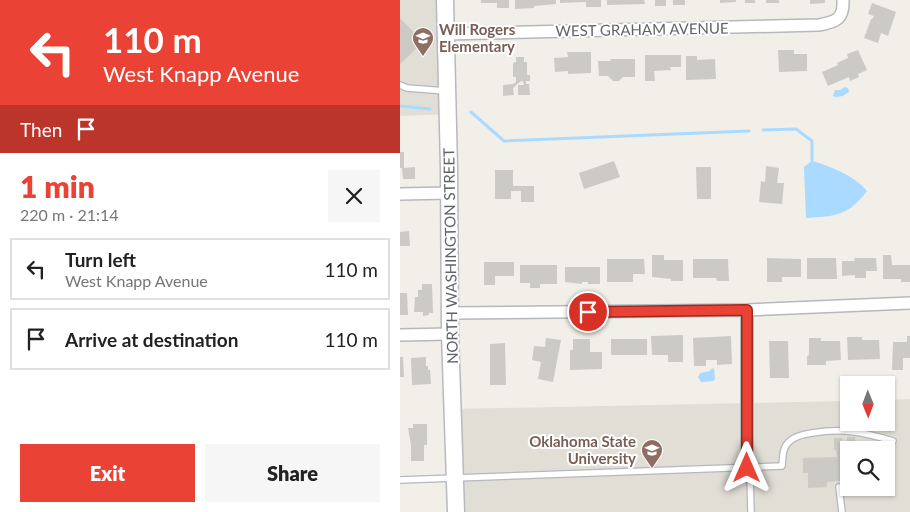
<!DOCTYPE html>
<meta charset="utf-8">
<style>
body{margin:0;font-family:Lato,sans-serif;background:#f6f6f6;color:#222;height:100vh;display:flex;flex-direction:column;font-size:19px;white-space:nowrap}
*{box-sizing:border-box;margin:0}
p{font-size:16px;color:#767676}
.icon{flex:none;width:28px;height:28px;fill:none;stroke:currentColor;stroke-width:2;stroke-linecap:round;stroke-linejoin:round}
.map{position:relative;flex:1;overflow:hidden}
.panel{display:flex;flex-direction:column;background:#fff;width:400px}
.panel>*{flex:none}
.banner{background:#ea4335;color:#fff;overflow:hidden}
.needle{width:32px;rotate:179deg}
.buttons{position:absolute;left:440px;top:376px;display:grid;gap:10px}
.buttons a{display:grid;place-items:center;width:55px;height:55px;border-radius:0px;background:#fff;box-shadow:0 1px 4px #0004;font-size:25px}
.pin{position:absolute;display:grid;place-items:center;width:42px;height:42px;color:#fff;margin:-21px;border:2px solid #fff;border-radius:50%;box-shadow:0 1px 5px #0007}
.me{position:absolute;width:55px;margin:-28px;rotate:0deg;stroke-linejoin:round;filter:drop-shadow(0 0 4px #0008)}
.turn{display:flex;align-items:center;gap:18px;height:105px;padding:0 20px;font-size:22px}
.turn .icon{width:65px;height:65px;stroke-width:2.5}
.turn b{display:block;font-size:35px;line-height:42px}
.then{display:flex;align-items:center;height:48px;padding:0 20px;background:#0003;gap:10px;font-size:19px}
.round{display:grid;place-items:center;flex:none;width:52px;height:52px;border-radius:0px;background:#f6f6f6}
.headline{display:flex;align-items:center;justify-content:space-between;height:85px;padding:0 20px}
h1{font-size:30px;font-weight:800;line-height:38px;color:#ea4335}
.primary-button{display:flex;gap:10px;margin-top:auto;padding:10px 20px}
.primary-button a{flex:1;height:58px;border-radius:0px;background:#ea4335;color:#fff;font-size:20px;font-weight:800;line-height:58px;text-align:center}
.primary-button a+a{background:#f6f6f6;color:#222}
ul{padding:0;list-style:none}
li{display:flex;align-items:center;gap:15px;height:62px;margin:0 10px 8px;padding:0 10px;border:2px solid #e0e0e0;border-radius:0px}
li div{flex:1}
li b{display:block;font-size:19px}
li em{font-style:normal}
main{display:flex;flex:1;min-height:0}
.map>svg:first-child{display:block}
.education{fill:#e1ded6;fill-rule:evenodd}
.water{fill:#aadaff}
.lines{fill:none;stroke-linecap:round;stroke-linejoin:round}
.stream{stroke:#aadaff;stroke-width:3}
.building{fill:#cccac5}
.lane-casing{stroke:#b5b8bc;stroke-width:8}
.street-casing{stroke:#b5b8bc;stroke-width:14}
.secondary-casing{stroke:#b6babf;stroke-width:19}
.lane{stroke:#fff;stroke-width:5.5}
.street{stroke:#fff;stroke-width:11}
.secondary{stroke:#fff;stroke-width:16}
.route-casing{stroke:#982c22;stroke-width:12}
.route{stroke:#ea4335;stroke-width:9}
.labels{text-anchor:middle;dominant-baseline:central;stroke-width:4;stroke-linejoin:round;paint-order:stroke}
.education-label{font-size:15px;font-weight:bold;fill:#785e54;stroke:#fff;text-anchor:start}
.street-label{font-size:15px;fill:#5f6368;stroke:#fff}
</style>
<main>
<section class="panel">
<div class="banner">
<div class="turn"><svg class="icon" aria-label="left" viewBox="0 0 24 24"><path d="M17 20v-9H6M10 6l-5 5 5 5"/></svg><div><b>110 m</b>West Knapp Avenue</div></div>
<div class="then">Then<svg class="icon" aria-label="arrive" viewBox="0 0 24 24"><path d="M6 21V4h12l-3 4 3 4H6"/></svg></div>
</div>
<div class="headline"><div><h1>1 min</h1><p>220 m · 21:14</p></div><a class="round"><svg class="icon" aria-label="close" viewBox="0 0 24 24"><path d="M6 6l12 12M18 6L6 18"/></svg></a></div>
<ul>
<li><svg class="icon" aria-label="left" viewBox="0 0 24 24"><path d="M17 20v-9H6M10 6l-5 5 5 5"/></svg><div><b>Turn left</b><p>West Knapp Avenue</p></div><em>110 m</em></li>
<li><svg class="icon" aria-label="arrive" viewBox="0 0 24 24"><path d="M6 21V4h12l-3 4 3 4H6"/></svg><div><b>Arrive at destination</b></div><em>110 m</em></li>
</ul>
<div class="primary-button"><a>Exit</a><a>Share</a></div>
</section>
<div class="map">
<svg width="510" height="512" viewBox="0 0 510 512">
<rect width="100%" height="100%" fill="#f1efe8"/>
<path class="education" d="M0,0H44L46,114L0,116Z
M510,399V512H57L54,409L449,401V422H486V400ZM449,450H486V488H449Z"/>
<path class="water" d="M445,87L448,88L449,92L443,96L435,97L433,96L435,90H440Z
M412,161C430,166 455,176 467,191C448,216 436,216 406,218L404,167Z
M314,368L315,379L313,381L301,382L298,377L300,373L310,371L311,369Z"/>
<g class="lines">
<path class="stream" d="M0,106L30,109
M71,112L104,141L349,131
M363,130L396,129L412,141V161"/>
</g>
<path class="building" d="M81,0H109V8H97V3H81Z
M115,0H156V4L134,6V8L115,9Z
M160,0H201V7H186V2L160,3Z
M207,0H244L245,4L207,5Z
M255,0H266V6H255Z
M273,0H285V5H273Z
M320,0H336V2L320,3Z
M345,0H355V3H345Z
M366,0H379V3H366Z
M410,0H425V3L410,4Z
M472,3L496,12L488,36L481,33L478,43L464,38L471,19H472L474,16L468,14Z
M0,18L23,42L0,64Z
M378,50H394V54H407V71L379,72Z
M458,50L467,70L458,74L459,77L450,81L449,77L428,86L422,72L438,65L437,63L448,58L447,54Z
M167,52H191V73L168,74V71L155,72L154,58L168,57Z
M245,55H281V67H270L271,70L254,71L255,81H245Z
M286,56H297V60L315,59L316,79L286,80Z
M116,57H124V62H127V75H130V81H126V84H129L130,95H118V85H124L123,81H121L113,88L114,95L103,96V85L113,84L116,82V77H113V63L116,62Z
M211,59H235V77H223L219,81H213L208,76H199L198,61H210Z
M0,152H4V168L15,167V179H3L2,168H0Z
M214,161L220,177L184,189L179,173Z
M366,166L379,168L377,183H384L382,204L359,202L361,181L365,182Z
M296,167H311V199H297Z
M95,170H113V186H134V202H121V191H111V199H95Z
M9,231L10,246H0V232Z
M252,255H264V260H283V281H271V279L252,277Z
M483,255H491L492,265H510V282H501V279H483Z
M367,258L401,259V277H382V282H367Z
M407,258H436L437,279H407Z
M454,258H476L477,271H466V278H455V275L442,276V261H455Z
M207,259H244L245,274H233V282H207Z
M293,259H328L329,281H317L316,278H293Z
M84,262H114V276H95V285H84Z
M120,265H157V284H140V288H130V283H120Z
M165,267H200V284H188V282H182V284L165,282Z
M22,284H32L33,313H29V315L23,316V312H14L15,297H18V290H22Z
M0,293H7L8,315H0Z
M283,335V362H268V355H252L251,336Z
M331,336L332,364L317,365V360H306V366H294L293,338Z
M507,336H510V358H503V370H492L493,342H507Z
M447,337H462V340H479L480,359L448,360Z
M146,338L161,340L153,382L138,379L141,362L132,360L134,346L145,347Z
M409,338H421V341H440L441,360L426,361V365H407V356L409,355Z
M173,339H190V352H202V369L170,370V350H173Z
M211,339H247V355H211Z
M369,341H388L389,378H370Z
M105,343L106,385H90V344Z
M0,357H3L4,377H0Z
M26,357V366H28V370H30L31,384L12,385L11,358Z
M13,424H27V445H24V461H11V445L8,428H13Z
M447,437H455L456,450H449V488H458V489L447,490V480L427,482V487L408,488V473H403V458L437,457L436,450H434V438H442V446L447,445Z"/>
<g class="lines">
<g class="lane-casing">
<path id="lane" d="M0,85L7,88L46,91
M347,468L350,474L351,512
M0,480L382,466C383,457 382,447 390,441C395,436 405,434 412,433C443,428 463,432 493,441
M439,487L442,512"/>
</g>
<g class="street-casing">
<path id="street" d="M46,34L419,25C436,22 444,19 443,0
M0,194L49,193
M347,310V468
M50,313L347,310L510,303
M0,335L50,334"/>
</g>
<g class="secondary-casing">
<path id="secondary" d="M45,0L49,169L50,334L56,512"/>
</g>
<use href="#lane" class="lane"/>
<use href="#street" class="street"/>
<use href="#secondary" class="secondary"/>
</g>
<g class="lines">
<g class="route-casing">
<path id="route" d="M188,312L347,310V468"/>
</g>
<use href="#route" class="route"/>
</g>
<defs>
<g id="school-pin" transform="scale(1.125)"><path d="M0 17L-7.5 6A9.5 9.5 0 1 1 7.5 6Z" fill="#8d6e63" stroke="#fff"/><path d="M0-5L7-2L0 1L-7-2ZM-4 1L0 2.5L4 1V4Q0 6-4 4Z" fill="#fff"/></g>
<g id="university-pin" transform="scale(1.125)"><path d="M0 17L-7.5 6A9.5 9.5 0 1 1 7.5 6Z" fill="#8d6e63" stroke="#fff"/><path d="M0-5L7-2L0 1L-7-2ZM-4 1L0 2.5L4 1V4Q0 6-4 4Z" fill="#fff"/></g>
</defs>
<g fill-rule="evenodd">
<use href="#school-pin" x="23" y="38"/>
<use href="#university-pin" x="252" y="450"/>
</g>
<g class="labels">
<g class="education-label">
<text x="39" y="29">Will Rogers<tspan x="39" dy="17">Elementary</tspan></text>
<text x="236" y="441" text-anchor="end">Oklahoma State<tspan x="236" dy="17">University</tspan></text>
</g>
<g class="street-label">
<text transform="translate(242 29) rotate(-1)">WEST GRAHAM AVENUE</text>
<text transform="translate(50 256) rotate(-91)">NORTH WASHINGTON STREET</text>
</g>
</g>
</svg>
<div class="buttons">
<a><svg class="needle" viewBox="-14 -14 28 28"><path d="M0-13l5 13h-10z" fill="#e53935"/><path d="M0 13l5-13h-10z" fill="#767676"/></svg></a>
<a><svg class="icon" aria-label="search" viewBox="0 0 24 24"><circle cx="10" cy="10" r="6"/><path d="M15 15l6 6"/></svg></a>
</div>
<div class="pin" style="left:188px;top:312px;background:#d93025"><svg class="icon" aria-label="arrive" viewBox="0 0 24 24"><path d="M6 21V4h12l-3 4 3 4H6"/></svg></div>
<svg class="me" style="left:347px;top:468px" viewBox="-20 -20 40 40"><path d="M0-17L14 15 0 8-14 15z" fill="#ea4335" stroke="#fff" stroke-width="4"/></svg>
</div>
</main>
